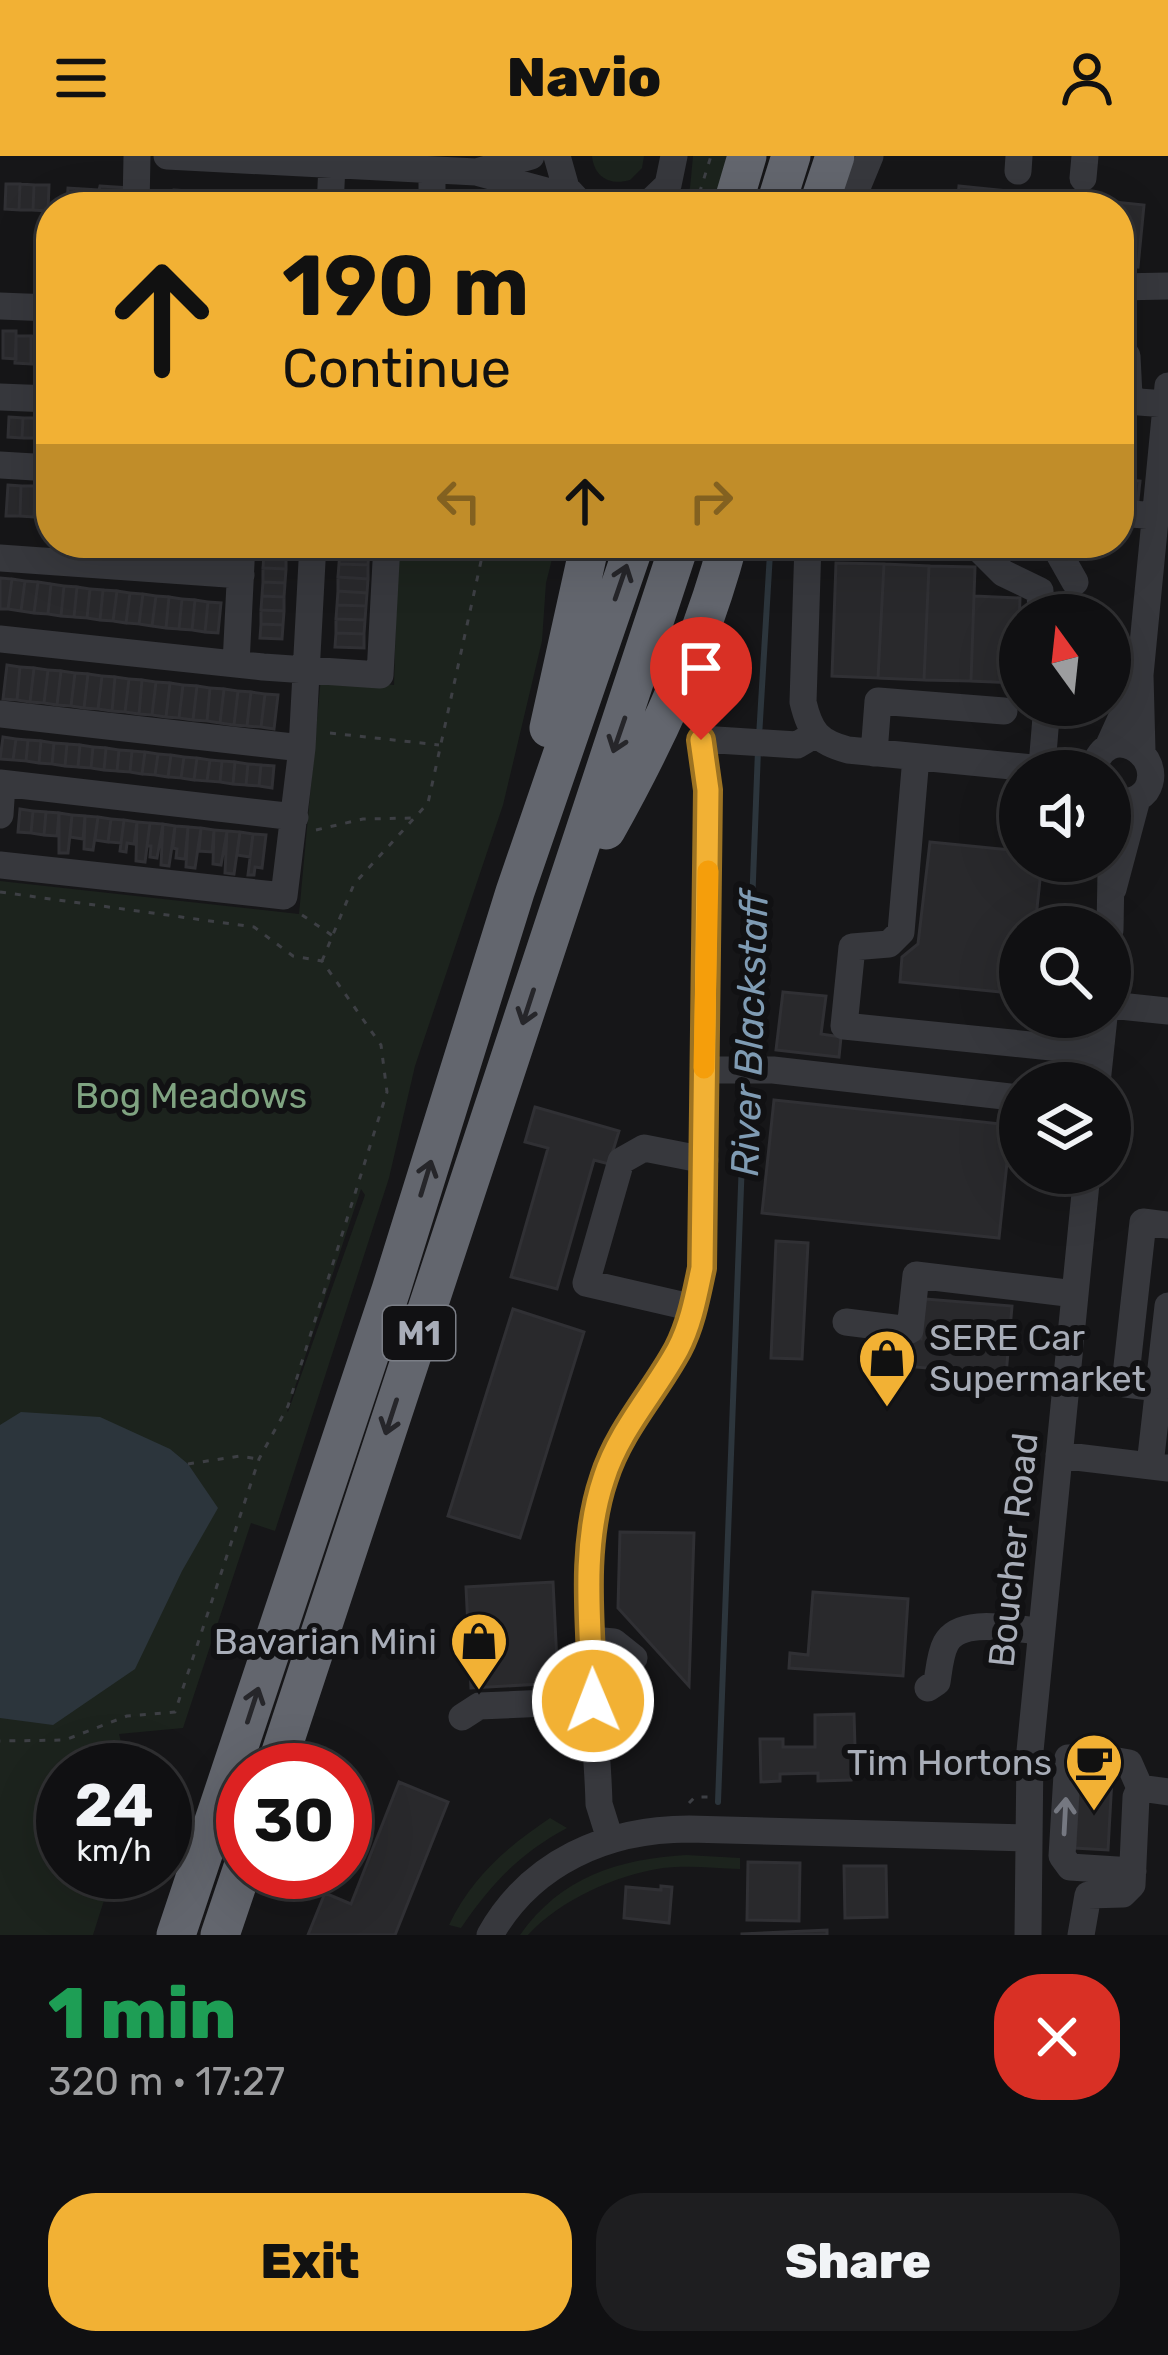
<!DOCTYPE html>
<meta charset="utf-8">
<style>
body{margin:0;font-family:Rubik,sans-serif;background:#1e1e20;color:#f1f3f6;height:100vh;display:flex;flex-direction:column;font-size:45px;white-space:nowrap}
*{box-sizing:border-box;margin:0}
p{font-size:39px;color:#9c9d9f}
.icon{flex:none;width:66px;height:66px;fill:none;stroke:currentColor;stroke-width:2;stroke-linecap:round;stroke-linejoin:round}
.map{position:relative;height:1779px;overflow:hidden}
.panel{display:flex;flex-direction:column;background:#101012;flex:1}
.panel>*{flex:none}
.guide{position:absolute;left:36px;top:36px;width:1098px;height:366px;border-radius:48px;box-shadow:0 12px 48px #0002,0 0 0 3px #303032;background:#f2b134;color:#111;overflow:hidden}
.needle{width:78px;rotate:345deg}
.fabs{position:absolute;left:999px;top:438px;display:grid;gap:24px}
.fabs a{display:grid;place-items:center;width:132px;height:132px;border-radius:50%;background:#101012;box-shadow:0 12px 48px #0002,0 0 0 3px #303032;font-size:60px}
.speed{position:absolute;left:36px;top:1587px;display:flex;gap:24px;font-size:60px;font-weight:700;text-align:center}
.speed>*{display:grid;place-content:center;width:156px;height:156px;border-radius:50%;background:#101012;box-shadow:0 12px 48px #0002,0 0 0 3px #303032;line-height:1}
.speed small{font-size:30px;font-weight:400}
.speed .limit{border:18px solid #d22;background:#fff;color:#111}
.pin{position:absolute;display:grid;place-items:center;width:102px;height:102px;color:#fff;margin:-123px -51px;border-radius:50% 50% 50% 0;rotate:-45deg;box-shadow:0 0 12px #0007}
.pin .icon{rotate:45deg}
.me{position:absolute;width:132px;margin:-66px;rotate:359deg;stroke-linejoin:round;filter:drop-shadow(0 0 9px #0008)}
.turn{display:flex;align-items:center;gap:42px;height:252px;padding:0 48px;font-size:54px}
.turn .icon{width:156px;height:156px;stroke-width:2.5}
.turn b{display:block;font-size:84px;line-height:102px}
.lanes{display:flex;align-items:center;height:114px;padding:0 48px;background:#0003;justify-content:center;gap:60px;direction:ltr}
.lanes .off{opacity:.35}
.round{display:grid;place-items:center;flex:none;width:126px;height:126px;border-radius:48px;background:#1e1e20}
.summary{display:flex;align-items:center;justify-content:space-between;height:204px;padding:0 48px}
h1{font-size:72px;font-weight:800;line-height:90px;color:#1e9e55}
.cta{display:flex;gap:24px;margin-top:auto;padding:24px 48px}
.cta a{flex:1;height:138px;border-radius:48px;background:#f2b134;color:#111;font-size:48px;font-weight:800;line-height:138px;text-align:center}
.cta a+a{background:#1e1e20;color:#f1f3f6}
header{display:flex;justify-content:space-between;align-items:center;height:156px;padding:0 48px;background:#f2b134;color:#111;font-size:54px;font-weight:800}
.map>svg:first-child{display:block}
.green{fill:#1c231d;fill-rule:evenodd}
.water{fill:#2c353c}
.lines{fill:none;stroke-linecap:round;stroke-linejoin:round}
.stream{stroke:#2c353c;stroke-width:6}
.building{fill:#29292c;stroke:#303034;stroke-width:3}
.path{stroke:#3d3f44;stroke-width:3;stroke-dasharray:6 9;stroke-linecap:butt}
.minor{stroke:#37383d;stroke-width:27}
.highway{stroke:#63666e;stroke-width:39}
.oneway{stroke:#26262a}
.oneway2{stroke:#757881}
.route-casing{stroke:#9d7322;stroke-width:30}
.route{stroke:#f2b134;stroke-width:21}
.slow{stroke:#f59e0b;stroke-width:21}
.labels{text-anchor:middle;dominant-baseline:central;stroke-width:12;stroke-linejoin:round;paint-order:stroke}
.shield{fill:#111113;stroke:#7b7e86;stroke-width:3}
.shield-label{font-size:33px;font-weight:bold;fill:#a8adb8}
.park-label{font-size:36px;fill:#7fa381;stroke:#111113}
.poi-label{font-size:36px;fill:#a8adb8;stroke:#111113;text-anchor:end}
.street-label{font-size:36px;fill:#a8adb8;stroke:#111113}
.water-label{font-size:39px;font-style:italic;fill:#7f9bb3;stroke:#111113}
</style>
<header><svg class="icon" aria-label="menu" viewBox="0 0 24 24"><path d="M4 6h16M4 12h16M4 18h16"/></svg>Navio<svg class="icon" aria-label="person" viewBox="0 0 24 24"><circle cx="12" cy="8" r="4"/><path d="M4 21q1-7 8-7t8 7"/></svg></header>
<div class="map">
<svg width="1168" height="1779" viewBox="0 0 1168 1779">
<rect width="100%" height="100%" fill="#161618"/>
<path class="green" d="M592,0H644L642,12L630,24C610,30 594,21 592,0Z
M693,0H727L713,51H678L690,32Z
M398,387H556L546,427L542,485L503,649L415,910L389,1022L275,1375L251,1367L183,1572L119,1578L121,1586H126L123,1594L130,1614H63V1716H113L93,1779H0V725L299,758L321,521L394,529ZM361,1033L365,1039L288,1256L287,1255Z
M550,1662L567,1672C520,1697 491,1728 461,1772L449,1769C472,1721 507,1691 550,1662Z
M686,1699L740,1702V1713C715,1712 688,1709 663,1712C616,1719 560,1744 528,1779H520C561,1721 618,1703 686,1699Z"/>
<path class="water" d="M21,1256L100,1261L170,1293L188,1308L218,1352L182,1415L135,1513L53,1569L0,1562V1269Z"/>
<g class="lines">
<path class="stream" d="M759,581L770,397
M746,905L758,594
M718,1646L745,924"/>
</g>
<path class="building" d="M6,28H20L19,54L5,53Z
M20,28L34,29L33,54H19Z
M34,29H49L48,55L33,54Z
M100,30L129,32L127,51L67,49L68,32L99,34Z
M959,30L1144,49L1138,111L1119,109V51H957Z
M174,34L233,38V51H173Z
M257,44L315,45V51H257Z
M353,45L408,47V51H353Z
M3,175H16V203L3,202Z
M16,180H31V208L15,207Z
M31,180L47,181L46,208H31Z
M9,261L23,262L22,282L8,281Z
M23,262H37L36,282H22Z
M37,262L50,263L49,283L36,282Z
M1119,305L1131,306L1130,324L1140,325L1138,344L1119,343Z
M8,329L21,330L20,360H6Z
M21,330H35L34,361L20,360Z
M35,330L49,331L48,361H34Z
M264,387H287L286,399L264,398Z
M856,387H923V394L855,393Z
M340,394L369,395L368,409L339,408Z
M264,398L286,399V413L263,412Z
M836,407L884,408L878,522L832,520Z
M339,408L368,409V423L338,421Z
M884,408L929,410L924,524L878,522Z
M929,410L975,411L971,525L924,524Z
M263,412L286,413L285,427L263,426Z
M338,421L368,423L367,437L338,435Z
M0,422L12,423L8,453H0Z
M12,423L25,425L21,455L8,453Z
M25,425L38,426L34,457L21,455Z
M38,426L51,428L48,458L34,457Z
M263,426L285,427L284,441L262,440Z
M51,428L64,430L61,460L48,458Z
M64,430L77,431L74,461L61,460Z
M77,431L90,433L87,462L74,461Z
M90,433L103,434L100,464L87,462Z
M103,434L117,435L113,465L100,464Z
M117,435L130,437L126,467L113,465Z
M338,435L367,437L366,450L337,449Z
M130,437L143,438L139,468L126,467Z
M143,438L156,440L152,470L139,468Z
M156,440L169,441L166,472L152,470Z
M262,440L284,441V455L261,454Z
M974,440L1020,442L1017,527L971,525Z
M169,441L182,443L179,473L166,472Z
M182,443L195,444L192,474L179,473Z
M195,444L208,446L205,476L192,474Z
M208,446L221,447L218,477L205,476Z
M337,449L366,450L365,464L336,463Z
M261,454L284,455L283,469L261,468Z
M336,463L365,464L364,478L336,477Z
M261,468L283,469L282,483L260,482Z
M336,477L364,478V492L335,491Z
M7,509L20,511L17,544L3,543Z
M20,511L34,512L30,546L17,544Z
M34,512L48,514L44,547L30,546Z
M48,514L61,515L57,549L44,547Z
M61,515L75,517L71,550L57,549Z
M75,517L88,518L84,552L71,550Z
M88,518L102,520L98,553L84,552Z
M102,520L115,521L112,555L98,553Z
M115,521L129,523L125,556L112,555Z
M129,523L142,524L139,558L125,556Z
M142,524L156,526L152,559L139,558Z
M156,526L170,527L166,561L152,559Z
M170,527L183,529L179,562L166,561Z
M183,529L197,530L193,564L179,562Z
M197,530L210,532L207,565L193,564Z
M210,532L224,533L220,567L207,565Z
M224,533L238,535L234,569L220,567Z
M238,535L251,536L247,570L234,569Z
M251,536L265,538L261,571L247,570Z
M265,538L278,539L274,573L261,571Z
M3,581L16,583L13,604L0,603Z
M16,583L28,584L26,605L13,604Z
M28,584L41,585L39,607L26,605Z
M41,585L54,587L52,608L39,607Z
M54,587L67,588L65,610L52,608Z
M67,588L80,589L78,611L65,610Z
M80,589L93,591L91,612L78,611Z
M93,591L106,592L104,614L91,612Z
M106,592L119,594L117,615L104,614Z
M119,594L132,595L130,616L117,615Z
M132,595L145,596L142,618L130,616Z
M145,596L158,598L155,619L142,618Z
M158,598L171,599L168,621L155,619Z
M171,599L184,601L181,622L168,621Z
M184,601L197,602L194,624L181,622Z
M197,602L210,604L207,625L194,624Z
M210,604L222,605L220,626L207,625Z
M222,605L235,606L233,628L220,626Z
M235,606L248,608L246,629L233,628Z
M248,608L261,609L259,630L246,629Z
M261,609L274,610L272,632L259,630Z
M20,653L33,655L31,677L18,676Z
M33,655L46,656L44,679L31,677Z
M46,656L59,657L57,680L44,679Z
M59,657L72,659L68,697H59Z
M72,659L85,660L83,683L70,681Z
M85,660L98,661L93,694L84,693Z
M98,661L111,663L108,686L95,684Z
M111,663L124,664L121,687L108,686Z
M124,664L137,666L134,688L127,687L126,696L120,695Z
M137,666L150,667L145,706L136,705Z
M150,667L163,668L157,702L150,701L151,690H147Z
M163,668L175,670L169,710L161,709Z
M175,670L188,671L185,703L176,702L177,693L173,692Z
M188,671L201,672L195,712L186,711Z
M201,672L214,674L212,696L199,695Z
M214,674L227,675L221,709L213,708Z
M227,675L240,676L234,718L225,717Z
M240,676L253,678L250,701L237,699Z
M253,678L266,679L262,712L255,711L254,719H248Z
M930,686L1020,695V705H1042L1035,771H1020V838L900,826L902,801L918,788Z
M783,836L826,840L821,878L841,881L839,901L776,894Z
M774,944L1011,969L999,1082L762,1057Z
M535,951L619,975L609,1008L594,1004L557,1133L511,1121L548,992L525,986Z
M776,1085L808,1087L802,1203L771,1202Z
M925,1143L1012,1150L1006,1219L904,1210L906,1182L921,1183Z
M513,1153L584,1176L520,1382L448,1360Z
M620,1376L694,1377L689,1530L618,1452Z
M553,1426L558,1527L471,1532L466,1431Z
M813,1436L908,1443L903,1520L789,1512L790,1497L808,1499Z
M854,1558L855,1592H863V1616H851V1624L818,1625V1617L780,1618V1625L761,1626L760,1583H783V1591H815V1559Z
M1079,1620L1112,1622L1108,1694L1075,1692Z
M399,1626L448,1646L395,1779H308L325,1737L351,1748Z
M748,1706L800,1707L799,1765L747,1764Z
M844,1710H886L887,1761L845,1762Z
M661,1730L672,1731L669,1767L624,1762L626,1731L661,1734Z
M827,1774V1779H742V1778Z"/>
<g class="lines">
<path class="path" d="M695,51L711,0
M330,577L439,589
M316,674L363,663L413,662
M0,736L254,771L293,800L322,805L381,889L387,936L288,1250L259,1303L175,1556L127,1560L65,1584L0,1585
M302,759L333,780
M322,805L354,728L428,647L485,387
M188,1308L240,1300L258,1303
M689,1647L695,1641H709"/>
<path class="minor" d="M167,0L476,16L576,43
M557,0L566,32L581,48
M480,15L531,0
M1018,15L1019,0
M1083,22L1085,0
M136,51L137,0
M330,51L332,9
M432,51V15
M645,51L668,29L674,0
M849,51L870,0
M1119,131L1168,130
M0,150L51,152
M1119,189L1127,200L1129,240L1139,246L1166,248
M0,241L51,243
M0,309L51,312
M1119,357L1157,360
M808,387L803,546C810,576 818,586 848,594L1063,615
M973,387L1003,417L1040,435L1041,459
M1053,387L1075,426
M845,389V387
M0,402L241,419
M0,483L263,511L380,519L387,387
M236,508L242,387
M0,558L302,592
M1108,591L1139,523
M1142,595L1140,519L1168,230
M874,597L878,545L1004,555
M916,601L901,776L889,788L852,791L844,870L1100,896
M1042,610L1047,549
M1093,615C1106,561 1168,599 1146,635C1136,647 1124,647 1110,644
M0,627L295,661
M0,659L2,628
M0,709L284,740L302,592L313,387
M1113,733L1137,643
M1110,774L1111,715
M1110,849L1168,855
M704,914H773L1020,942
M1097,927L1104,861
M694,1152L586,1127L621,1005L644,992L705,1004
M846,1166L910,1174L916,1119L1075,1138
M1159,1232L1125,1228L1143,1066L1168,1069
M1059,1299L1168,1312
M1150,1309L1168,1150
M592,1484L614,1486L634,1502
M928,1532L937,1526C939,1514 940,1498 946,1487C961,1460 1016,1474 1041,1475
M462,1561L479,1550L593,1545
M610,1683L599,1648C597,1556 572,1403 605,1319C623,1272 656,1235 678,1192C691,1167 696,1139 702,1112L708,635L701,583L797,589L814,579
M1133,1715L1070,1711L1062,1700L1068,1602L1095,1601L1129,1607L1140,1632
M490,1779C531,1706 607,1673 689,1673L1028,1682
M1028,1779L1030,1595L1087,1017
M1081,1779L1088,1739L1123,1738L1132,1729L1136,1641L1140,1632L1168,1636"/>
<path class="highway" d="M732,51L747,0
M775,51L791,0
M818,51L835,0
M549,572L590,387
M606,674C656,585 702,486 728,387
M275,1614L680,387
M176,1779L391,1134L515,736L635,387
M220,1779L243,1711"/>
</g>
<defs><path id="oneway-shaft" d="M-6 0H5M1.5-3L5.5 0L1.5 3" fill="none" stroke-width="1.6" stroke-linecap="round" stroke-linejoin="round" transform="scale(3)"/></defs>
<g class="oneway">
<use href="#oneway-shaft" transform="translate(621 426) rotate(-71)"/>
<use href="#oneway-shaft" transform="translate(619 579) rotate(109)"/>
<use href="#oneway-shaft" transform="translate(528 851) rotate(108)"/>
<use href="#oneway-shaft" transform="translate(426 1022) rotate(-73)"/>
<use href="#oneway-shaft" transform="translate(391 1261) rotate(108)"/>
<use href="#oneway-shaft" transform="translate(253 1549) rotate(-72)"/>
</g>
<use class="oneway2" href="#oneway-shaft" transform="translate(1065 1660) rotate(-87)"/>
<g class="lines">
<g class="route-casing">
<path id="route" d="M593,1545C591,1472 580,1392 604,1322C619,1274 655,1236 678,1193C691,1168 696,1140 702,1112L708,634L701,584"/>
</g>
<use href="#route" class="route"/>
<path class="slow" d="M704,912L708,715"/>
</g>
<defs>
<g id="shop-pin" transform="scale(3)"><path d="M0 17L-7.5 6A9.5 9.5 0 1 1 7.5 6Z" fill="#f2b134" stroke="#111113"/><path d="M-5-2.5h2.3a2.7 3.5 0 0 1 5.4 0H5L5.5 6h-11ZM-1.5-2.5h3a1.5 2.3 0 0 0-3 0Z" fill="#111"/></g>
<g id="cafe-pin" transform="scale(3)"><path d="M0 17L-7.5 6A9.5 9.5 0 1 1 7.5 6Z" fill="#f2b134" stroke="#111113"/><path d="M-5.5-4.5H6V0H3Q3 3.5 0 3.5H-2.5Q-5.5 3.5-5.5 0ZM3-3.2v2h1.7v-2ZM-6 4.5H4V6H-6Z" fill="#111"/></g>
</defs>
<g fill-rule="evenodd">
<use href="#shop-pin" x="887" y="1202"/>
<use href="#shop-pin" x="479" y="1485"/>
<use href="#cafe-pin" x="1094" y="1606"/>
</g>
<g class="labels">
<rect class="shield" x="383" y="1150" width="72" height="54" rx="9"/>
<g class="shield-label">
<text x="419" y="1177">M1</text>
</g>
<g class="park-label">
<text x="191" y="939">Bog Meadows</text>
</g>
<g class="poi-label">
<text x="929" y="1181" text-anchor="start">SERE Car<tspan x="929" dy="41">Supermarket</tspan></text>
<text x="437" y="1485">Bavarian Mini</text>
<text x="1052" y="1606">Tim Hortons</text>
</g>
<g class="street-label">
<text transform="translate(1013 1394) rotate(-84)">Boucher Road</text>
</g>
<g class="water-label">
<text transform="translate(750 878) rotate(-88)">River Blackstaff</text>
</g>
</g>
</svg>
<div class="fabs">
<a><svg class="needle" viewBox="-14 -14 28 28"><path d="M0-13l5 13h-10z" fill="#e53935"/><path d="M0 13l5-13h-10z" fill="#9c9d9f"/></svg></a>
<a><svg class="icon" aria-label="sound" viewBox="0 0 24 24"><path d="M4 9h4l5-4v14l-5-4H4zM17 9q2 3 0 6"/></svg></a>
<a><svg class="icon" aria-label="search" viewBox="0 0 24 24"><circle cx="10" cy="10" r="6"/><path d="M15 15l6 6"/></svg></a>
<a><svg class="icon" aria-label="layers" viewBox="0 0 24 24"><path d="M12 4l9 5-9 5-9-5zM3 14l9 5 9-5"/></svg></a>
</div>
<div class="speed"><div>24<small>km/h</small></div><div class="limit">30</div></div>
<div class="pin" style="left:701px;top:584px;background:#d93025"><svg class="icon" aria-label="arrive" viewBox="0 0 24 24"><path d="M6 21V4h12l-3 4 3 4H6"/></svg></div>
<svg class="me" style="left:593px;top:1545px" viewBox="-20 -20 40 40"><circle r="17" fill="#f2b134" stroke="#fff" stroke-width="3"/><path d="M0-11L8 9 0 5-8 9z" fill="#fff"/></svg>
<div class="guide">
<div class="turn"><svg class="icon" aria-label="ahead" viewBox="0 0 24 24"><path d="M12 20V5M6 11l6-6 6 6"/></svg><div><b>190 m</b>Continue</div></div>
<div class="lanes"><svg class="icon off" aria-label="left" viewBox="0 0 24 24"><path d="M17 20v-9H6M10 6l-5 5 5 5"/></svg><svg class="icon" aria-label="ahead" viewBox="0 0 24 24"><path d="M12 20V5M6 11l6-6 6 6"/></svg><svg class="icon off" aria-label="right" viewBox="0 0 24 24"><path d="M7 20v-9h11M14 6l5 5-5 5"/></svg></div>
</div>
</div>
<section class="panel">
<div class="summary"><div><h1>1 min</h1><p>320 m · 17:27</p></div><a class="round" style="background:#d93025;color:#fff"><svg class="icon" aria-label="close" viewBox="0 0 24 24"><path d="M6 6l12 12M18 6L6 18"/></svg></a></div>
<div class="cta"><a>Exit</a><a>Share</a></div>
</section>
